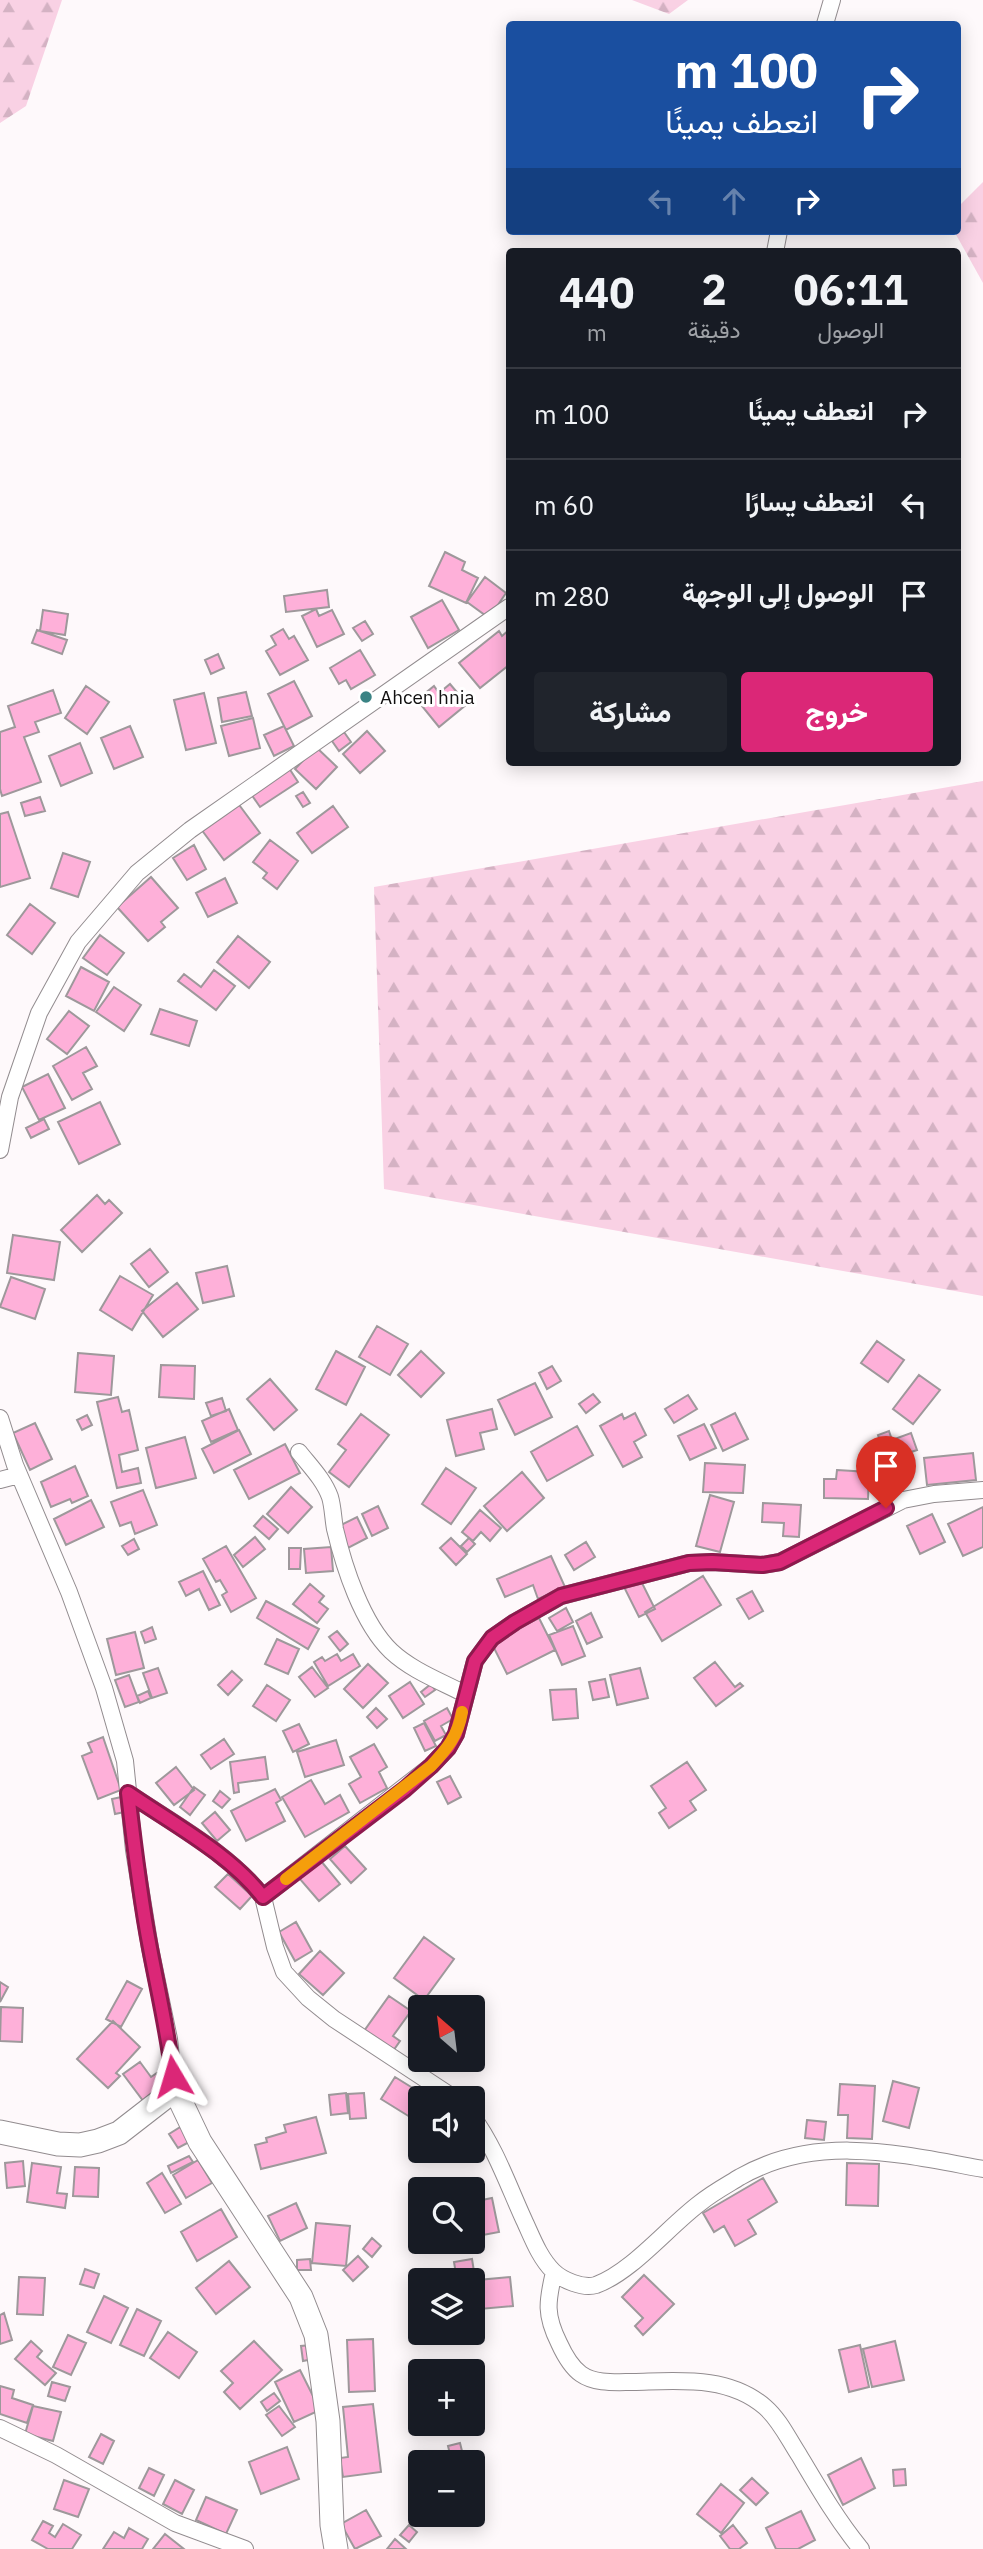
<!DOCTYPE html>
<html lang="ar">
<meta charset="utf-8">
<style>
body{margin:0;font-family:"IBM Plex Sans",Vazirmatn,sans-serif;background:#20242c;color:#f1f3f6;direction:rtl;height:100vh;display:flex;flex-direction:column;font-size:26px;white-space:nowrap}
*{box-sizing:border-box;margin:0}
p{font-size:23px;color:#9ea1a6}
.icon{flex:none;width:38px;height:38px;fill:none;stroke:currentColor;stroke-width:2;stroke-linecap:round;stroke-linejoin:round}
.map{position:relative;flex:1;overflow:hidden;direction:ltr}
.details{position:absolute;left:506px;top:248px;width:455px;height:518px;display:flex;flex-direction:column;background:#171b24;border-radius:7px;box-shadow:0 4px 18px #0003;direction:rtl}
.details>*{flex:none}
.guide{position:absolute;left:506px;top:21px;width:455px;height:214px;border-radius:7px;box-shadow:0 4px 18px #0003;direction:rtl;background:#1a4fa0;color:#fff;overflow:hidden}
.needle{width:46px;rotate:332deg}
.buttons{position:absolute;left:408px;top:1995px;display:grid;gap:14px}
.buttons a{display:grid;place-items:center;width:77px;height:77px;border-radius:7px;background:#171b24;box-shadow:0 4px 18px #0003;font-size:35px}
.pin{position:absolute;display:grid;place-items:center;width:60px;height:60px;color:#fff;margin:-72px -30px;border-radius:50% 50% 50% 0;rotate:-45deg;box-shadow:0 0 7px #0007}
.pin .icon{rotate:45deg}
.me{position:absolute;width:77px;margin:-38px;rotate:353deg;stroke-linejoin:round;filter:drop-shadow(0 0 5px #0008)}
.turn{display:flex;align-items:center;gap:24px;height:147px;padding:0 28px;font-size:32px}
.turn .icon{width:91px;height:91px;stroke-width:2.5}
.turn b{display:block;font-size:49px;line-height:60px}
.lanes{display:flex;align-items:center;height:66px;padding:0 28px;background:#0003;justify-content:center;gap:35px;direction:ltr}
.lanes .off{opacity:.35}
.eta{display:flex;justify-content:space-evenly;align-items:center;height:119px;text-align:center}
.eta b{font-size:42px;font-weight:800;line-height:49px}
.action{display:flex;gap:14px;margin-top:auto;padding:14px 28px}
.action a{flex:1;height:80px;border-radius:7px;background:#db2777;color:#fff;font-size:28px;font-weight:800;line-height:80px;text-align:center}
.action a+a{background:#20242c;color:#f1f3f6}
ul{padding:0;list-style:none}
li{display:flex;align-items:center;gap:21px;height:91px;padding:0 28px;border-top:2px solid #363941}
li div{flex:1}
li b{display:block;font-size:26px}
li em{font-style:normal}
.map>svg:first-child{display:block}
.forest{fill:url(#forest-firs)}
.building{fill:#feb0d9;stroke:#9e989b;stroke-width:2}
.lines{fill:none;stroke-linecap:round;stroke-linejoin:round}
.street-casing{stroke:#928c8f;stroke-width:18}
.secondary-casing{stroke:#928c8f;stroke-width:25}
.street{stroke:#fff;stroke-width:16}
.secondary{stroke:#fff;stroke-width:23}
.route-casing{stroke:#8e194d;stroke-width:18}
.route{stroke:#db2777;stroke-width:12}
.slow{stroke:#f59e0b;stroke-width:12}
.poi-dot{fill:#3a8384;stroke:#fff;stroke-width:2.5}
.labels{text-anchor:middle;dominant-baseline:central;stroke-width:6;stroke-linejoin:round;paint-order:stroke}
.poi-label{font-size:19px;fill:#111010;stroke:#fff;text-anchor:start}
</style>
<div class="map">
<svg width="983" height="2549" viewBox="0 0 983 2549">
<defs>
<pattern id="forest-firs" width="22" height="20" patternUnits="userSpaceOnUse" patternTransform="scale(1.75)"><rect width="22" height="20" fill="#f9d1e4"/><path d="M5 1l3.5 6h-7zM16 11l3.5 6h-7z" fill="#d4b2c3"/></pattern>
</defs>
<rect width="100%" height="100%" fill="#fef9fb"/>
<path class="forest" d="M0,0H62L26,106L0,123Z
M632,0H688L669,14Z
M983,182V283L954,231H957V208Z
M983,781V1296L384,1189L374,887Z"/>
<path class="building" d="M445,552L465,562L462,570L478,578L466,603L429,586Z
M485,577L506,593L489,618L467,602Z
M327,590L329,607L286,612L284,596Z
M442,600L459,630L428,648L411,617Z
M316,609L319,616L332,610L344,634L317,647L302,616Z
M43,610L68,614L65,635L40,631Z
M365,621L373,634L362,641L353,628Z
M283,629L289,639L294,636L308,660L280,675L266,651L276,645L271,636Z
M37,630L67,640L62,654L32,643Z
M509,630V665L480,688L459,663L499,631L502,636Z
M360,650L375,675L351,689L346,680L339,684L330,668Z
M218,654L224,668L211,674L205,660Z
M294,681L312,716L286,730L268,694Z
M450,684L467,704L439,727L417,700L434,686L439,693Z
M86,686L109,702L87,734L65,718Z
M53,690L61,713L35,722L39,732L24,737L41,782L2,796L0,789V732L15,727L8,706Z
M246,692L252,716L222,722L218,698Z
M204,693L216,743L186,750L174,700Z
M253,718L260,748L229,756L221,726Z
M130,726L143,757L114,769L101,738Z
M284,726L294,746L274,756L264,735Z
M367,731L385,751L360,773L343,754Z
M344,732L351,742L339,751L332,741Z
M80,743L92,773L61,786L49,756Z
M316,747L337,767L316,789L295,769Z
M287,765L298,782L260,807L249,791Z
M303,792L310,803L303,807L296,796Z
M40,797L45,811L25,816L21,803Z
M237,802L260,833L224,860L201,829Z
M333,806L348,827L312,853L297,833Z
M8,812L30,878L0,887V814Z
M270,840L298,861L277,889L263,878L267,873L253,862Z
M194,845L206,869L187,880L173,858Z
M63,853L90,862L78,897L51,888Z
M151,877L178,908L161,922L165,927L148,941L117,907Z
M225,878L237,903L208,917L196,893Z
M30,904L55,923L32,954L7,935Z
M100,935L124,953L107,975L83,958Z
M238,936L270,962L249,988L217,962Z
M81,967L109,982L94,1011L66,996Z
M214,970L235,986L216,1010L178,981L184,974L201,987Z
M114,987L141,1005L124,1031L96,1012Z
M160,1009L197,1021L189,1046L151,1034Z
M69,1011L89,1026L67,1054L47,1039Z
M86,1047L97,1066L83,1073L92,1089L72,1100L53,1066Z
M48,1074L65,1108L39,1120L22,1087Z
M100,1102L120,1144L79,1164L58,1122Z
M44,1119L49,1129L31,1138L26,1128Z
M97,1195L105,1204L109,1200L122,1213L82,1252L61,1230Z
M13,1235L60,1242L54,1280L7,1273Z
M150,1249L168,1272L149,1287L131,1264Z
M227,1266L234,1296L203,1303L196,1273Z
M120,1276L153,1295L132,1330L100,1310Z
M11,1277L45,1289L35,1319L0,1307Z
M177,1283L198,1309L163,1337L142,1311Z
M377,1326L408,1344L390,1375L359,1357Z
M877,1341L904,1360L888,1382L861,1363Z
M336,1351L365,1367L346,1405L316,1389Z
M421,1351L444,1373L421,1397L398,1375Z
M78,1353L114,1356L111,1395L75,1392Z
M161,1365L195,1366L194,1399L159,1397Z
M552,1366L561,1381L547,1389L539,1373Z
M919,1375L940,1390L913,1424L893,1409Z
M270,1379L297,1410L274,1430L247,1399Z
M535,1383L552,1417L515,1435L498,1400Z
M593,1394L600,1402L586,1413L579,1404Z
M688,1395L697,1409L674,1423L665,1409Z
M118,1397L122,1412L129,1410L138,1450L119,1455L122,1472L138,1468L141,1483L117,1488L97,1402Z
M222,1398L226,1411L211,1416L206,1403Z
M229,1409L238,1430L211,1442L202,1421Z
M492,1409L497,1429L480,1433L484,1449L456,1456L447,1420Z
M635,1413L646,1435L634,1442L642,1457L623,1467L600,1426L622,1414L624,1419Z
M735,1413L748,1439L723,1451L711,1425Z
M361,1414L389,1435L349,1487L329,1472L346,1450L338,1444Z
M87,1415L92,1425L82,1430L77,1420Z
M35,1423L52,1459L30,1470L13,1433Z
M704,1424L716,1448L690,1460L678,1436Z
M577,1426L593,1455L547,1481L531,1452Z
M239,1430L251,1454L214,1473L202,1449Z
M889,1431L892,1440L911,1433L917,1450L887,1460L878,1435Z
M185,1437L196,1478L156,1488L146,1448Z
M285,1444L300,1473L249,1499L234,1470Z
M973,1453L976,1480L927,1485L924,1458Z
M705,1463L745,1465L743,1493L703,1492Z
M75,1466L88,1496L72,1503L70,1499L51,1507L41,1482Z
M446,1468L476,1488L451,1524L422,1504Z
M837,1470L869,1472L868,1499L824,1498V1479H836Z
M522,1472L544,1498L507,1531L484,1506Z
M291,1487L312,1507L288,1533L267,1514Z
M143,1490L157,1525L135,1534L131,1522L120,1526L111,1502Z
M710,1495L734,1502L720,1552L696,1546Z
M91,1500L104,1527L66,1545L54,1519Z
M763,1503L801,1505L799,1537L783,1536L784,1523L762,1522Z
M378,1506L388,1528L372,1536L362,1514Z
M983,1507V1547L963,1556L948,1524Z
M480,1510L501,1528L490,1541L481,1532L473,1541L462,1532Z
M932,1514L945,1542L920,1554L907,1526Z
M263,1516L278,1529L269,1539L254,1526Z
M357,1517L367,1538L348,1548L337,1527Z
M255,1537L265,1549L243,1567L234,1555Z
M451,1538L467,1554L456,1565L440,1548Z
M469,1538L475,1544L467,1552L461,1546Z
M134,1539L139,1549L128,1555L122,1546Z
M586,1542L595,1557L574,1570L565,1555Z
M226,1546L256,1598L231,1612L222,1595L227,1592L220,1580L216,1582L203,1559Z
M331,1547L333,1571L306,1573L304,1549Z
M289,1548H301L300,1569H289Z
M551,1556L565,1587L538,1599L533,1585L505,1597L497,1579Z
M203,1571L220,1605L209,1610L199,1589L186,1596L179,1582Z
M703,1576L721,1605L662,1641L645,1612Z
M640,1579L655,1609L639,1617L624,1587Z
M310,1584L324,1596L319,1602L328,1609L317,1623L293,1604Z
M752,1591L763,1611L749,1619L737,1599Z
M266,1601L319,1629L308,1649L257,1618Z
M566,1608L573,1622L557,1631L549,1618Z
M591,1613L602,1637L587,1644L576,1621Z
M539,1618L555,1650L507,1674L491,1642Z
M573,1626L585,1656L562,1665L549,1635Z
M152,1627L156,1639L145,1643L141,1632Z
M337,1631L348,1644L340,1651L329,1637Z
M135,1632L144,1668L116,1675L107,1639Z
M277,1639L299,1649L288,1674L265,1664Z
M337,1654L341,1661L353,1654L360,1666L328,1686L314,1662L322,1657L325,1661Z
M715,1662L735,1687L740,1683L743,1686L716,1706L694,1678Z
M368,1664L388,1683L363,1708L344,1689Z
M312,1667L328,1688L315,1697L299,1677Z
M158,1668L167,1693L152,1698L143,1673Z
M640,1668L648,1698L617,1705L610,1675Z
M232,1671L242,1680L228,1695L218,1685Z
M129,1675L139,1702L125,1707L115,1680Z
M605,1679L609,1697L593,1700L589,1682Z
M410,1682L424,1704L403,1718L389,1696Z
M431,1684L435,1690L425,1697L421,1692Z
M267,1685L290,1700L276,1721L253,1706Z
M576,1689L578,1718L553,1720L550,1690Z
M148,1691L151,1698L140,1703L137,1696Z
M376,1708L387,1719L377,1728L367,1717Z
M447,1708L453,1719L441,1726L446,1735L435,1741L424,1721Z
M424,1723L436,1746L425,1751L414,1728Z
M299,1724L309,1744L293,1752L283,1731Z
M103,1737L121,1790L98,1799L82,1756L92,1752L88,1743Z
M224,1739L234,1754L211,1769L201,1755Z
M336,1740L344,1765L305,1777L297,1752Z
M374,1744L387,1767L379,1772L387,1788L360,1803L349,1784L361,1777L350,1757Z
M265,1757L268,1779L238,1783L239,1792L234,1793L230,1762Z
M687,1762L706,1790L690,1801L696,1810L669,1828L659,1813L666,1808L651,1786Z
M176,1767L194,1790L174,1805L156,1783Z
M450,1776L461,1797L448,1804L437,1782Z
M311,1780L325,1804L340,1795L349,1812L305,1837L282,1797Z
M194,1787L205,1795L190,1815L180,1807Z
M275,1789L281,1800L276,1803L285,1821L246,1841L231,1811Z
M220,1791L230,1799L222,1808L213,1801Z
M126,1796L129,1811L115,1814L112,1799Z
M215,1812L230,1830L217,1841L202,1823Z
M345,1846L366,1869L351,1883L330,1859Z
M321,1861L340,1884L319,1901L299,1878Z
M228,1874L252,1896L240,1909L215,1887Z
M296,1922L312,1951L295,1961L279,1932Z
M424,1937L454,1959L424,2000L394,1978Z
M320,1951L344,1973L323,1995L299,1974Z
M127,1981L142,1989L121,2027L106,2019Z
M0,1982L8,1987L0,2002Z
M389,1996L411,2011L393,2036L400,2041L393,2051L364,2031Z
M1,2007L23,2008L22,2042L0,2041Z
M113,2021L140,2047L116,2073L120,2076L108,2088L77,2059Z
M420,2054V2060H433L429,2067L416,2060Z
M140,2062L151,2077L157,2073L166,2086L144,2102L123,2074Z
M395,2077L424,2095L410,2117L381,2099Z
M893,2081L919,2088L909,2128L883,2121Z
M840,2084L875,2086L872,2139L847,2138L848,2115H838Z
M346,2093L348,2113L331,2115L329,2095Z
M364,2093L366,2118L350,2119L348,2094Z
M316,2117L326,2153L261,2169L255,2145L267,2142L266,2138L286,2132L284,2125Z
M807,2120L826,2122L824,2140L805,2138Z
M182,2126L191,2141L178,2148L169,2134Z
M189,2156L193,2162L171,2173L168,2166Z
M198,2160L212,2183L186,2198L173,2175Z
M23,2161L25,2186L7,2188L5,2163Z
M32,2163L61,2167L57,2193L67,2194L65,2208L27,2202Z
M847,2163L879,2164L878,2206L846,2205Z
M75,2167L99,2168L98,2197L73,2196Z
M162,2173L181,2204L165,2213L147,2183Z
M763,2178L777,2202L748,2220L756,2234L735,2246L724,2226L714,2232L703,2213Z
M492,2198L499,2232L472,2237V2202Z
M296,2203L307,2228L280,2241L268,2216Z
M221,2209L237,2237L197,2261L181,2232Z
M316,2223L350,2226L346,2266L312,2263Z
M372,2238L381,2246L372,2257L363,2249Z
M358,2256L368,2267L353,2281L343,2270Z
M310,2259L311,2270H297V2260Z
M472,2259L476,2284L472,2285V2280H457L454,2262Z
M229,2261L250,2287L216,2314L196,2288Z
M85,2269L99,2274L94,2288L80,2284Z
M644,2275L674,2304L643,2335L635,2326L643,2318L622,2297Z
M19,2277L45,2278L43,2315L17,2314Z
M510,2277L513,2306L480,2309L478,2280Z
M104,2296L128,2308L111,2343L87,2332Z
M137,2309L161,2321L144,2356L120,2345Z
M4,2313L12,2340L0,2344V2315Z
M168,2332L197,2352L179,2378L150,2358Z
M68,2335L86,2343L71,2375L53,2367Z
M373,2339L375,2391L349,2392L347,2340Z
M31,2341L42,2351L37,2357L56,2373L45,2385L15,2359Z
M254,2341L282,2370L240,2409L224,2392L233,2383L221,2371Z
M895,2341L904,2380L872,2387L863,2349Z
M311,2345L313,2359L303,2361L301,2346Z
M860,2345L869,2387L849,2392L839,2350Z
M300,2370L320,2410L294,2422L275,2382Z
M52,2382L70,2387L65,2401L48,2396Z
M0,2386L14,2390L12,2398L33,2405L27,2423L0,2414Z
M274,2393L280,2401L267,2411L261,2402Z
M373,2404L381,2472L343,2477L340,2458L348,2457L343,2407Z
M33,2406L61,2412L53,2441L25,2434Z
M279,2406L295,2427L282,2436L266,2415Z
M101,2434L114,2441L103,2464L89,2457Z
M460,2443L463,2455L451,2458L448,2446Z
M287,2447L299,2479L261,2494L249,2462Z
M861,2458L875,2488L843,2505L828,2475Z
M425,2459H450V2462H424Z
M149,2468L164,2475L154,2496L139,2488Z
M905,2469L906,2485L894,2486L893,2470Z
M412,2470H420V2499H412Z
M752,2478L768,2493L756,2505L740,2490Z
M64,2480L89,2489L78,2517L54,2509Z
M175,2480L194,2490L182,2514L163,2504Z
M721,2484L744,2503L721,2533L697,2514Z
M206,2497L237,2510L226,2534L196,2520Z
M366,2510L381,2536L355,2549L341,2524Z
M801,2511L815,2540L798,2549H776L766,2528Z
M43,2521L53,2526L49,2533L55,2537L63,2524L81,2535L72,2549H48L32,2540Z
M409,2525L417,2532L409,2542L400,2535Z
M733,2525L747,2543L739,2549H730L720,2536Z
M129,2528L148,2539L142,2549H103L114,2532L124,2538Z
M165,2534L184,2549H153Z
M395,2539L406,2549H387Z"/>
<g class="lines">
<g class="street-casing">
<path id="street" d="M825,24L832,0
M775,252L779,231
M0,1150L10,1097L39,1013L78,942L137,873L190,830L509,607
M0,1418L15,1465L69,1592L104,1688L125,1761L134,1850L150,1948L169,2039L173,2076
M299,1452C310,1466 324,1480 330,1497C333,1507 333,1518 335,1529C344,1567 362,1623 391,1651C411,1670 440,1681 465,1694
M0,1480L19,1475
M128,1793C174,1824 229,1853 263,1897
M454,2098L334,2019L308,1998L284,1972L275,1947L263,1897L431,1766L448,1748L456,1734L475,1661L492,1638L515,1622L561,1596L689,1563L712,1562L762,1565L780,1562L903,1500L934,1494L983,1490
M472,2116C495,2147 508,2185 524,2220C532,2237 539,2257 553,2271C562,2280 583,2289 596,2285C632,2272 669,2226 700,2203C712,2193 727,2185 740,2177C817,2133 901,2154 983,2169
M554,2272C547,2302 545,2315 559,2343C564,2354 571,2367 581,2374C595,2384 616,2382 633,2382C678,2381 728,2375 765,2407C780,2420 789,2440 799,2455C818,2487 837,2520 861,2549
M0,2428L56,2455L175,2523L245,2549"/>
</g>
<g class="secondary-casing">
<path id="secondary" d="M173,2076L181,2102L200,2142L301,2297L316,2335L328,2421L332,2525L336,2549
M0,2132L58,2144L80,2145L98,2141L119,2133L168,2095L173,2076"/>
</g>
<use href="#street" class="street"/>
<use href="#secondary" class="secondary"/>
</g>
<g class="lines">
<g class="route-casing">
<path id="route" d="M173,2076C168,2033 158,1991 150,1948C140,1897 134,1845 128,1793C173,1824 230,1854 263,1897L405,1789L431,1766L448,1748L456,1734L475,1661L492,1638L515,1622L561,1596L689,1563L712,1562L762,1565L780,1562L886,1508"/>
</g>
<use href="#route" class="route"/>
<path class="slow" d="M286,1879L431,1766C447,1749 458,1736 462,1712"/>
</g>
<circle class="poi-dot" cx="366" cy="697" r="7"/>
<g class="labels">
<g class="poi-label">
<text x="380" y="697">Ahcen hnia</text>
</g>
</g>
</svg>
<div class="buttons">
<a><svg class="needle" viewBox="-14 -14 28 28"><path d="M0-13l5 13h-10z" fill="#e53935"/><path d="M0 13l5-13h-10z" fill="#9ea1a6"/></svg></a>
<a><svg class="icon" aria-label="sound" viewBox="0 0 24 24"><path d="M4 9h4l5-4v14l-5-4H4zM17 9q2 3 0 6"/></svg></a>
<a><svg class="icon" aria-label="search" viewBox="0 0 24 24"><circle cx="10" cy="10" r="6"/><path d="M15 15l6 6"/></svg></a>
<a><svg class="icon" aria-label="layers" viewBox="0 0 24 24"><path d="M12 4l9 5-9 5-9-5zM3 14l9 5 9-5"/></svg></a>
<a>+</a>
<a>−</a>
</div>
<div class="pin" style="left:886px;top:1508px;background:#d93025"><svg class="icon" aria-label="arrive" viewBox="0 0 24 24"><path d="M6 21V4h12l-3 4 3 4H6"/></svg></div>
<svg class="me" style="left:173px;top:2076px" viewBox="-20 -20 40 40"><path d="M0-17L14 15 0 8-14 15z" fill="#db2777" stroke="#fff" stroke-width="4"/></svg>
<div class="guide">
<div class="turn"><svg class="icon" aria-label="right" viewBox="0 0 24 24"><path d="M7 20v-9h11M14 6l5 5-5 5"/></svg><div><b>100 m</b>انعطف يمينًا</div></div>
<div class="lanes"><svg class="icon off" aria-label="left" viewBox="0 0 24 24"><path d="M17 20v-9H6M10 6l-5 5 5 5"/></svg><svg class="icon off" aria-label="ahead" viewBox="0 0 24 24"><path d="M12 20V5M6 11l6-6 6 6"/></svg><svg class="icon" aria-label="right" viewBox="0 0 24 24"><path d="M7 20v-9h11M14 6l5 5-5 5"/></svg></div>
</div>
<section class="details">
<div class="eta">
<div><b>06:11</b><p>الوصول</p></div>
<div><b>2</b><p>دقيقة</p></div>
<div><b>440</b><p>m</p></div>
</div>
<ul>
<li><svg class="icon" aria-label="right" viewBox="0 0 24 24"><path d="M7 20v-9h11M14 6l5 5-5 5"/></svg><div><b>انعطف يمينًا</b></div><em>100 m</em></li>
<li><svg class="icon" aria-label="left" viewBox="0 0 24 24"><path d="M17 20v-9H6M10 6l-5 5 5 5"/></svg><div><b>انعطف يسارًا</b></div><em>60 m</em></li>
<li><svg class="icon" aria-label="arrive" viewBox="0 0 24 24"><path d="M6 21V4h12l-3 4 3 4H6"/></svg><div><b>الوصول إلى الوجهة</b></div><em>280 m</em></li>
</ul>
<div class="action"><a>خروج</a><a>مشاركة</a></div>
</section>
</div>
